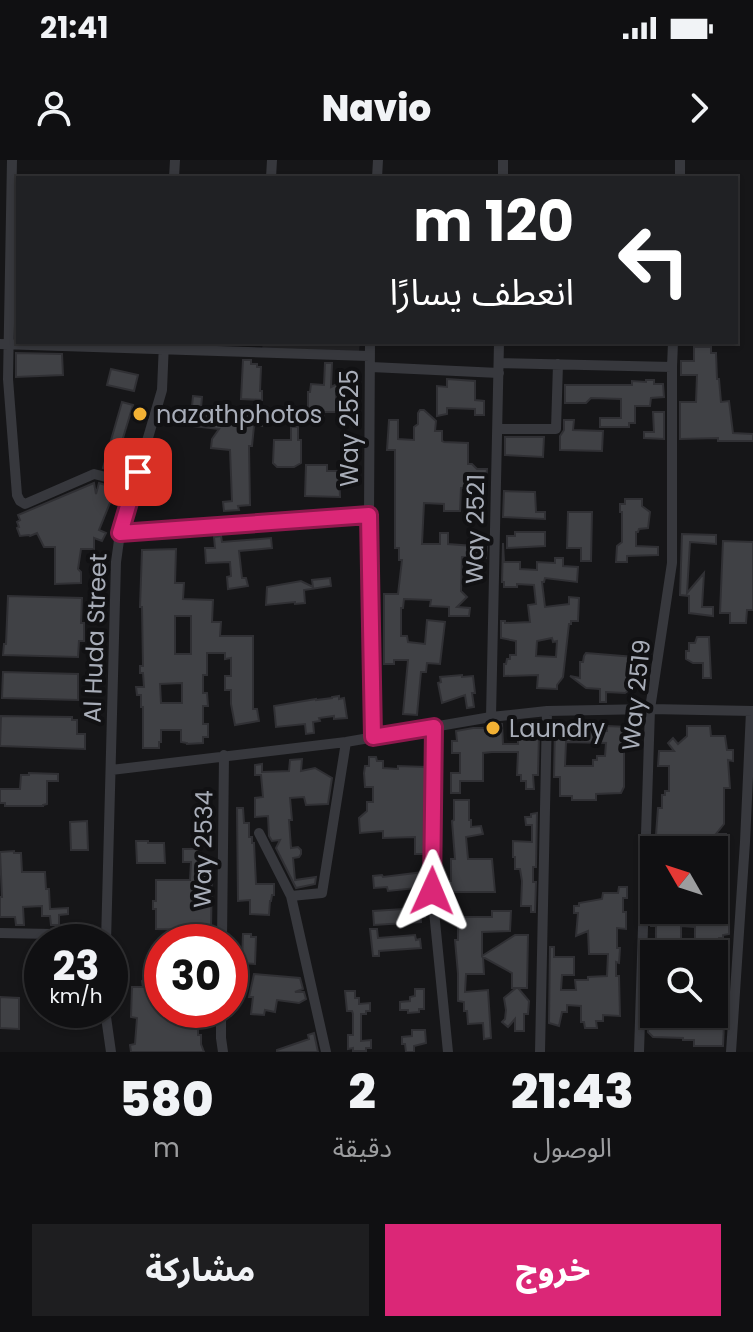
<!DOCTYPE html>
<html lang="ar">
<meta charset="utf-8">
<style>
body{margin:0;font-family:Poppins,"Noto Sans Arabic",sans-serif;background:#1e1e20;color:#f1f3f6;direction:rtl;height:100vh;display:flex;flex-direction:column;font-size:30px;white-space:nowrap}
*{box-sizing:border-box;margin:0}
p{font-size:26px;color:#9c9d9f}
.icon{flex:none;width:44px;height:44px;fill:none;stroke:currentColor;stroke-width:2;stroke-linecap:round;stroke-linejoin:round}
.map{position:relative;height:892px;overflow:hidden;direction:ltr}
.drawer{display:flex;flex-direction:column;background:#101012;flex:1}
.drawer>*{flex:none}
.top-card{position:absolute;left:16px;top:16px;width:722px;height:168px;border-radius:0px;box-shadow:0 2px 6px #0004,0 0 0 2px #303032;direction:rtl;background:#202124;color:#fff;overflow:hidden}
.needle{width:52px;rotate:309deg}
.buttons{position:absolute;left:640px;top:676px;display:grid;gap:16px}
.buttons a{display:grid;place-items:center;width:88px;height:88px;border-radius:0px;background:#101012;box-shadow:0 2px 6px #0004,0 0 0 2px #303032;font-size:40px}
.speed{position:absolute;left:24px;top:764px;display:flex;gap:16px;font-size:40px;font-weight:700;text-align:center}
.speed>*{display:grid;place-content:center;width:104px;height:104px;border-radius:50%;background:#101012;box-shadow:0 2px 6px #0004,0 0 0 2px #303032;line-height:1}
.speed small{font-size:20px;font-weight:400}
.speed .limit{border:12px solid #d22;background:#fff;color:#111}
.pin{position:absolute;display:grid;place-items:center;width:68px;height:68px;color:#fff;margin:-34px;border-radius:16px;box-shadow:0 4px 12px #0006}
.me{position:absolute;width:88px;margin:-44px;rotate:1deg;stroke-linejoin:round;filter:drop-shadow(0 0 6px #0008)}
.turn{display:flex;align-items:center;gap:28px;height:168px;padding:0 32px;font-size:36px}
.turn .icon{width:104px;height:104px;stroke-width:2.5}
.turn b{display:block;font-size:56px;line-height:68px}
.eta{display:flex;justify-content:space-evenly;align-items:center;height:136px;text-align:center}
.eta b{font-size:48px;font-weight:800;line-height:56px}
.button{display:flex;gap:16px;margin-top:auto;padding:16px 32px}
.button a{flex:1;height:92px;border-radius:0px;background:#db2777;color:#fff;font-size:32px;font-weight:800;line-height:92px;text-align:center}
.button a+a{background:#1e1e20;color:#f1f3f6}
.status{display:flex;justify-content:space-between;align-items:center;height:56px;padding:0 40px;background:#101012;direction:ltr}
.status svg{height:22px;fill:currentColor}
header{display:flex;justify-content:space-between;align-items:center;height:104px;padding:0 32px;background:#101012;font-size:36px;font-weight:800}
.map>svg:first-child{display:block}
.built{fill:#222225}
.building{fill:#404145;stroke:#303034;stroke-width:2;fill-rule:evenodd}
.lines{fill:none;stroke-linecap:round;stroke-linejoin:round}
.minor{stroke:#37383d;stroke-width:10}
.route-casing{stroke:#8e194d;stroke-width:20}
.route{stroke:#db2777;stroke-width:14}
.poi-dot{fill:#f2b134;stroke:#111113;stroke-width:3}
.labels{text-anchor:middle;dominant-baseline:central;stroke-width:8;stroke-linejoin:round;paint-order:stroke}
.poi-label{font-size:24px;fill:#a8adb8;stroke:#111113;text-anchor:start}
.street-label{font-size:24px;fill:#a8adb8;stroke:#111113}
</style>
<div class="status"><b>21:41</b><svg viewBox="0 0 49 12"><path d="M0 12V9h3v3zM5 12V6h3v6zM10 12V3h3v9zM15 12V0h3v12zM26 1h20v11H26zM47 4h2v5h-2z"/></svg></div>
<header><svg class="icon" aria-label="forward" viewBox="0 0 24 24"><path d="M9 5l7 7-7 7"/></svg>Navio<svg class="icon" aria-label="person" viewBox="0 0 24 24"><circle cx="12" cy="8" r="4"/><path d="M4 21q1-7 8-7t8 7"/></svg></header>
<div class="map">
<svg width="753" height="892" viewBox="0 0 753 892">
<rect width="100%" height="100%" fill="#161618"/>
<path class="built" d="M263,182H360L359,191L262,189Z"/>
<path class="building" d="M694,187H711V193H716L717,219H719L721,242L729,241L733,273L753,274V281H718V278L680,279V242H696L697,215H681V201H694Z
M16,193L62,194L63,215L16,217Z
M243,200H251V204H257V207H261L260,231H262V240L241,239Z
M325,203H332L331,227L339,223L336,235L337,252H324L323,260L308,259V232H310L311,224L324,225Z
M111,209L138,215L134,231L107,225Z
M447,219L475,221V240L484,241V255H475V249L447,248V254L437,256V226L447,227Z
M646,220H654V224H663L664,237L651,238L650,246H635V263H629V267H600V258H621V239L591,238L586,243H565V225H632V221L646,222Z
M193,236L202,237L201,248L262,254V266H254L252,286H249L250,345L238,346L239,350L224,351L223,342L232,341L230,290L211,288L212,279L219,269L174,264L176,256L191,258Z
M122,242L133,245L113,311L103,308Z
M420,250H424L436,261L435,271H442V281L444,282L468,283V304H472L477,309H487L486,322H477L476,328H461L460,351H444V344L424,343L422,384H440V373H448V384L487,387L486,398L462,397L461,431L467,437L457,447L470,448L469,456H449V447L430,446L431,440L404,439L403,448H401V476H407L408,482L425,484L427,460L445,462L440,504L427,503L426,512H421L417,555L403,554L408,500H394V504H384V434H398L402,400H399V388H395V290H387L389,260H398V279L414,280V267L418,264V253Z
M653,252H664V279L644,278V272H654Z
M564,260H574L573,270L603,271L602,291L560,290V276L564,270Z
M291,267H298V280H301V303L294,307H277L273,303L274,280H291Z
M505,277H544L543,297L505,295Z
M306,305H327V311H339L340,337L305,336Z
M94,323L96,334L99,323L116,328L99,370L106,373L102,381L94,378V389H81L78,409L81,412V423L55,424V387H44L37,373L30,376L29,375L20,376L17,368L19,367L17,362L20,360L18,355Z
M504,331L535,332L536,352H545V359L503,357Z
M625,339H642V346L650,352L648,368L639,369L638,372H636V386L658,387V395L627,396V402H616L617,386L622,382V352H620V344H625Z
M568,352H592L591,401H581V388H567Z
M515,372H545V386L507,388V376H515Z
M682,374L716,375V384L690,382L687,433L704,413L702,447H713V456L689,453V436L680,435Z
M221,376L222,382L271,378L272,388L239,391L242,418H246L248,426L228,429L227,417L231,416L230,402L206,403L205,388H215L214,377Z
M723,381L753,382V450H747L746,463H730V453H720Z
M503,383L504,402H520V409L537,410V402L555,403V398H563V406L578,407L577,422L545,418L544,422H542L545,447L569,444V437L579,438L578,461H571V464H569L563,517L557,525V529L537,528L538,515L504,516V504H506L507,499H510V495H516V481L501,478V461H505V463L530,462L528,445L536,444L534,425L517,424V427H504V422H502ZM552,478L553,482L557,481L556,497L536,496L537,481Z
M176,389L175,423H184L183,439L213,440L212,462H221L220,476H253V549H257L259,561L235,565L231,544V530H225V516H231V498L225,499V493H207V515H203V533H207L208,546H203V564H208V577H203V583L187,584V583L181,582V570H161V582H159V588H143V547H141V535H137L136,527H144L143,513H140V506H143L142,447H140L142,390ZM175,456H191V494H175ZM182,523V543H161L160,524Z
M330,418L331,426L304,430L305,443L295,444V442L266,445L267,427L301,421L313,427L312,420Z
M8,436L82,438L81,463H84V481H79L78,497L3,495L4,484H6Z
M697,477H709L711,518H703V503H693L686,499V491H689V483H695Z
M586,493L647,498V504H629L633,512L632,528L625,533L606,532V542H600V529L586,528L570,516L580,518V502H583L584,496Z
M3,512L78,514V540L2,538Z
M462,515V517L473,516L475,533H472L474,547L467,548L465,535L442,543L438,523L441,522L440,517Z
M339,536V539L344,538L347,558L334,559V556L319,558L320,561L313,562L314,573L306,574L305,564L276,567L274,546L316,539V540L332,538V537Z
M1,556L72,557V560H77V574H85V589L0,586Z
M502,564L503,584H518V573H539L538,615H533L534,629H526V621H521V615H517L518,592H492L483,593V621H460V633H451V613H460V593H452V581H457L456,571L473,568H491V565Z
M607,566L628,567L627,588H624V627L621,633L596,634V640H572V636H560V617H554L555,567H560V570L592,569V571H607ZM566,582L606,583L605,596H597V600H593V606H565Z
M687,566H710L711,576H725L727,590H733V601L728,600L730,628H724V664L716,674H726V689H724L722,737H726V762H729V774L723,775V778H719L717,783H714V785H695V767L681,766V785L685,786V794H656V766H651V759H657V753L660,750H714V690H663V675H656L658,648H662V635H665V631H669V606H658L659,591H674L668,583L673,578L678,584L687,576Z
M369,597H376L377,601H383V608L398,609V606L426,607L424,694H415V677L383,678V671L360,673L359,658L367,651V642H373V627H365L364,613L365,606H369Z
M302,599L301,611L315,608L332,618L328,644L306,645L304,637L290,638L292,660H289L291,688L298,687L301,690V694L299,697L293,698L295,720L316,717L315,724L296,728L276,688L280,680L272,681L269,676L268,656L255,657V638L263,637L261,615H255V605L262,604V612L289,611L290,600Z
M29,613L58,614V621H47V644L43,645V646H5V643H0V629H20L21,615H29Z
M454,640H469V660H471V667L481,666L483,674L466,677L468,699H492L495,732H447V721H451V699H455L452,661L454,660Z
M237,648H243L244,663H249V677H252V683H254L256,724H274V735H272L271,741H270L269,755L250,754V740L238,741Z
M537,653L536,707H533V722H536L535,752H531V746H521L522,721L520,709H515V697H513V681L532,682V665H526L525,657H531V654Z
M87,661L88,690H71L70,662Z
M136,681H148V683H164L165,703H137Z
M183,689H199L200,704H204V709H212L211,770L156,769V749H153V741H156V720H190L191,702H183Z
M14,691V693H21L22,712H45L46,729H49L50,749L68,748V754L59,755V765H51L50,756H42V746L23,747L24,765H16L15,757H0V737H2L0,692Z
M424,712L425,757H422L421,733H416V728L388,731L387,727L374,728L373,716L382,715L383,717Z
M619,727H627V738H623V752H626V769L617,768V788H620L619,803L616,802V816H619L620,856L603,855V861H596L597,868H585L584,862H581V846L567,845V852H562L559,866L549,863L550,787H554V797H574V815H562L561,830H576L575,820H588V817L607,816L608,794H589L588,771L576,776L578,753H574V746H579V743L602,739L603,733H618Z
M420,748L421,762L374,765L373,751Z
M492,751H511L510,771L482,772V796L515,775H528L527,828H518L529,841L528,854H524V871H515V859L508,867L502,862L505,859L506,850L504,838L516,828H512V813L483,797L484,814H466L465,832L488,830L491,878L484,879L483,863L468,864L467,851H464V842L458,841V814L455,780H458V757H492Z
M370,769H377L378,778L415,775L416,780L420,779L421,788L379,791V796H373Z
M243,774H251V777H256L255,804L242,803Z
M145,810H162V850H210V861H198V875H201V884L204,892H131L130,885L135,884L137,858L131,857L132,827H143L142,821L145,819Z
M254,814L300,818L303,829L295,832H304L306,839L299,843L277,840L275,852L265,850L264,855L251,854L253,837H249Z
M415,829H424V849H419V852L408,853V850H400V842L410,841V837L415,836Z
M345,831H355V838H359V844L370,843V851H366V854H361V881L371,880V888H366V891H353V888L348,889V875H353V854L352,851H347Z
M0,837L19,838V869L0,868Z
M715,841L725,842L723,886H694V880H683V878L653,877L648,872L649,843L654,842V854H714Z
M412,870H425L426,883L414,886V892H406L405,884H402V877L412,876Z
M314,873L318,892H277V890L309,879L308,875Z"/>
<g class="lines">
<path class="minor" d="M12,0L8,219L17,335L20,341L25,344L94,314L134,324
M174,18L175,0
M271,18L272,0
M377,18L378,0
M503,18V0
M680,18V0
M370,182L369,355L373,577
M0,184L369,196
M499,203L672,207
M371,207L499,213
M498,269H556L558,204
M120,373L369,355
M491,557L499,182
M434,567L432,731L448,892
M111,610L346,582L491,557L547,551L650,549L753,551
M259,673L291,736L326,892
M291,736L322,733L346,582
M0,773L106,775
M106,782L116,402L120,373L162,230L164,182
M222,782L224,595
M105,850L111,892
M221,850V878L223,892
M540,892L547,551
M639,892L650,549L672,403V207L673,182
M731,892L745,682L751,551"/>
</g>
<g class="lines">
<g class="route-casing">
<path id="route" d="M138,312L120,373L369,355L373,577L434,567L432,731"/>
</g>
<use href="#route" class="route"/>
</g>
<g class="poi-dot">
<circle cx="140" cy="254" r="8"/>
<circle cx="493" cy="568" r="8"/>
</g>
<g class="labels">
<g class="poi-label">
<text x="156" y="254">nazathphotos</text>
<text x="509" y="568">Laundry</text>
</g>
<g class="street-label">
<text transform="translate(349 268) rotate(-90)">Way 2525</text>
<text transform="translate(475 369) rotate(-89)">Way 2521</text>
<text transform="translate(95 478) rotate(-88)">Al Huda Street</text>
<text transform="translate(636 535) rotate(-84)">Way 2519</text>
<text transform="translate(203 689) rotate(-89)">Way 2534</text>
</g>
</g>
</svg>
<div class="buttons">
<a><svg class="needle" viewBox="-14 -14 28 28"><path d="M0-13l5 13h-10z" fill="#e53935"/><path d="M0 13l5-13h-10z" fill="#9c9d9f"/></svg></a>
<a><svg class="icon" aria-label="search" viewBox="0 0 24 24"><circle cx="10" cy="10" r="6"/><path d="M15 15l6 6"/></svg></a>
</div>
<div class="speed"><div>23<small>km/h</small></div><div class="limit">30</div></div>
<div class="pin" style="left:138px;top:312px;background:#d93025"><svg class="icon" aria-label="arrive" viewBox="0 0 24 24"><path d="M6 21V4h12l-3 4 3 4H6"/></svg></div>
<svg class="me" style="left:432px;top:731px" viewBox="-20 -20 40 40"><path d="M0-17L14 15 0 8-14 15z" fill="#db2777" stroke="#fff" stroke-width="4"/></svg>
<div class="top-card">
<div class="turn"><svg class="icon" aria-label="left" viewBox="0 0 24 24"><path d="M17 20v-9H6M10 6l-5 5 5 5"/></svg><div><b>120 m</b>انعطف يسارًا</div></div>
</div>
</div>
<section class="drawer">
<div class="eta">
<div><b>21:43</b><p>الوصول</p></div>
<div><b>2</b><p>دقيقة</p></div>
<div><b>580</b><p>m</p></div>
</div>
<div class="button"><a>خروج</a><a>مشاركة</a></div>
</section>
